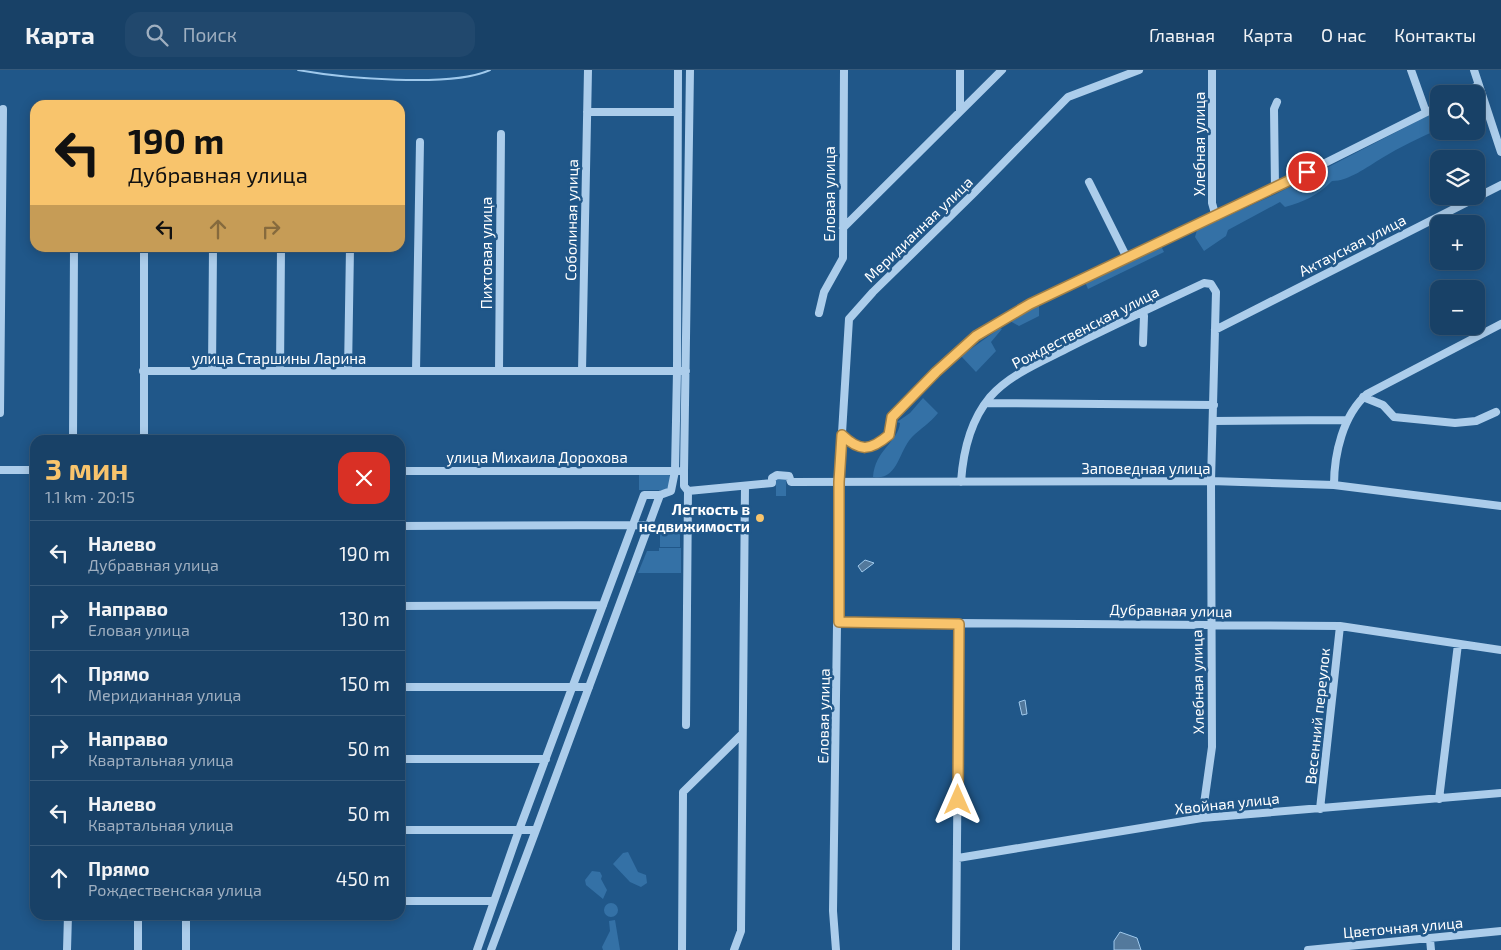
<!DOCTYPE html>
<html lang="ru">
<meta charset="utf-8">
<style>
body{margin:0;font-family:"Exo 2",sans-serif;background:#21486d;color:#f1f3f6;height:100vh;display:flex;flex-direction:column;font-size:19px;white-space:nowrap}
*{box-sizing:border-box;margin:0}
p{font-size:16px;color:#9fafc0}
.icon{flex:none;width:28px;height:28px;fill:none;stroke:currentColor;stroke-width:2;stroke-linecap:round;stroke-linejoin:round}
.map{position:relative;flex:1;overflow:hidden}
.panel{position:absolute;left:30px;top:365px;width:375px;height:485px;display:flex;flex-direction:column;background:#184167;border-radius:15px;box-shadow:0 2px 12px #0003,0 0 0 1px #365a7b}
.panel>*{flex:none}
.banner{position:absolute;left:30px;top:30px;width:375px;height:152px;border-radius:15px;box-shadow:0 2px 12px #0003,0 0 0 1px #365a7b;background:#f8c46c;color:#111;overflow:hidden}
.fabs{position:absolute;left:1430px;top:15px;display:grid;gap:10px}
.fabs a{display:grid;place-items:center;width:55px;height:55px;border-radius:10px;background:#184167;box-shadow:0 2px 12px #0003,0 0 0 1px #365a7b;font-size:25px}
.pin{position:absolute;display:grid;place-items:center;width:42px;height:42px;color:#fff;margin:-21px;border:2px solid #fff;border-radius:50%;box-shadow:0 1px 5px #0007}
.me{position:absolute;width:55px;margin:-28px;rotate:0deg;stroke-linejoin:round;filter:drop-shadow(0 0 4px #0008)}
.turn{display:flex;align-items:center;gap:18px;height:105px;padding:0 15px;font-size:22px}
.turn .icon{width:65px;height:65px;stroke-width:2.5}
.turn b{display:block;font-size:35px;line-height:42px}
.lanes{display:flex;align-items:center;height:48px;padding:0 15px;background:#0003;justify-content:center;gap:25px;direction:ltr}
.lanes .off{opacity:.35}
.round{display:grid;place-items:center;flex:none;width:52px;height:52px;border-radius:15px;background:#21486d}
.overview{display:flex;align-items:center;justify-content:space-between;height:85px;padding:0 15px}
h1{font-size:30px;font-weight:700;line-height:38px;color:#f8c46c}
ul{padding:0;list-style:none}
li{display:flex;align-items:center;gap:15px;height:65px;padding:0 15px;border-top:1px solid #365a7b}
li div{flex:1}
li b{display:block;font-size:19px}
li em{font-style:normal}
header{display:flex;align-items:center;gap:30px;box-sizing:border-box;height:70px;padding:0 25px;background:#184167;border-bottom:1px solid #365a7b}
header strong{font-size:24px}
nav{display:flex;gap:28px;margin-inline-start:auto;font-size:18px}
.search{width:350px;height:45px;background:#21486d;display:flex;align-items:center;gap:12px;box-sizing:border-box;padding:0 18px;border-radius:15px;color:#9fafc0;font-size:19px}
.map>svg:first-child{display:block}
.green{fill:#3471a6}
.water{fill:#53799c;stroke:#9fc9ec}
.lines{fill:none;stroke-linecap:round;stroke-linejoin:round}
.stream{stroke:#9fc9ec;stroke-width:2}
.minor{stroke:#accdeb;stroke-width:8}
.route-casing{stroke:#a17f46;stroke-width:12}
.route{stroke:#f8c46c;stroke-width:9}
.poi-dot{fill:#f8c46c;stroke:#205789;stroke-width:2}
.labels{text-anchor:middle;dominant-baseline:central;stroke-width:5;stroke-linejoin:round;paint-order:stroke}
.street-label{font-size:15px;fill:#fff;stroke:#205789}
.poi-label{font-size:15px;font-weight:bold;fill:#fff;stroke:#205789;text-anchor:end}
</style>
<header>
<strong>Карта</strong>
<div class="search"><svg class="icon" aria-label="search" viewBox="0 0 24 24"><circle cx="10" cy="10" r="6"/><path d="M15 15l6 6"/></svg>Поиск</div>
<nav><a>Главная</a><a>Карта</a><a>О нас</a><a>Контакты</a></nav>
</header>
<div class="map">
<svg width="1501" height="880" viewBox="0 0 1501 880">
<rect width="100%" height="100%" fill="#205789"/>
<path class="green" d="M1439,40V59C1419,68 1400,77 1382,88C1367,97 1349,111 1332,111C1318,125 1304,132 1285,137L1280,132L1228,160L1226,166L1204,181L1195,167L1197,160L1276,124Z
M1161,176L1164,182L1088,219L1085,212Z
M1039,235V246L1019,256L1010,251Z
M1000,258L1002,259L991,272L996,281L976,302L961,286Z
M923,328L938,343C931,352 920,359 912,367C898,382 898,411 873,407C875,380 898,372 900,353L897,352L910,343Z
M667,404L671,406V417L666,420H639V405Z
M776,409H786V426H776Z
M660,461H680V477H660Z
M659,478H681V503H638L647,481H659Z
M628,782L638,802L646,805L647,813L641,817L630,812L613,794L623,783Z
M592,801L600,802L602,806L601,809L607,820L603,829L586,815L585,810Z
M604 840a7 7 0 1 1 14 0a7 7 0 1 1-14 0Z
M615,850L620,880H603L602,877L610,861L609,851Z"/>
<path class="water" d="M865,490L874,493L862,502L858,496Z
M1025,630L1027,644L1022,645L1019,632Z
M1120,862L1137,868L1141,880H1114V871Z"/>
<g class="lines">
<path class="stream" d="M298,0C342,8 451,18 490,0"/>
<path class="minor" d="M678,0L677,301L675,401H679
M690,0L684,401V416L688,421L772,413V408L777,405L789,406L791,412L1211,411L1334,415L1501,436
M1212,0V133L1216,147
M1411,0L1426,42
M1474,0L1501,82
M1462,24L1479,15
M960,41V0
M587,42H678
M1089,112L1127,188
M1275,118L1274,39L1277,32
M843,158L1002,0
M1143,242L1144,246L1143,273
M819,243L824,222L843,188L844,0
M1215,260L1501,115
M143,301H686
M212,301L213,178
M280,301L281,178
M348,301L350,178
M416,301L420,72
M499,301L501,64
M582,301L588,0
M1363,327L1383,335L1394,347L1455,353L1476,351L1496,342
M986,333L1214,335
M0,343L3,39
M1213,351L1347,350
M842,365C860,382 871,381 889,365L892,347L936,302L976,266L1030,234L1275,118L1439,36
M73,370L74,178
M144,370V178
M0,400H35
M400,401H675L671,421L660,425H644L519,760H536L660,425
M961,412C963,382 970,351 990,327C1010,304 1043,291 1070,277C1114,255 1159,234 1204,213L1211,214L1216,222L1211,411L1212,677L1202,748
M1334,415C1334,384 1343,345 1367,324L1501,254
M400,456L649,455
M400,536L603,535
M839,552L1340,556L1501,580
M400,617H589
M686,655L688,421
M400,689H546
M1439,729L1458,574
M1320,739L1340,556
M400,760H519L477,880
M958,788L1202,748L1501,723
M400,831H494
M1430,869L1431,880
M67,880L68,845
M138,880V845
M186,880V845
M491,880L536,760
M682,880L683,722L742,664
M734,880L741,861L745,416
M836,880L833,841L839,412L849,249L873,222L974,123L1068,27L1139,0
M956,880L959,554
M1308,880L1501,861"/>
</g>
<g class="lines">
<g class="route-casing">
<path id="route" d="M958,730L959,554L839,552V412L842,365C860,382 870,381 889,365L892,347L936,302L976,266L1030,234L1307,102"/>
</g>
<use href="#route" class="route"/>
</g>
<circle class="poi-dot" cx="760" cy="448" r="5"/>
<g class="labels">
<g class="street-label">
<text transform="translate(1199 74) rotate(-90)">Хлебная улица</text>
<text transform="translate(829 124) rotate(-90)">Еловая улица</text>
<text transform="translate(571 150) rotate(-89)">Соболиная улица</text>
<text transform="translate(918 159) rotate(-44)">Меридианная улица</text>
<text transform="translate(1352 175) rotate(-27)">Актауская улица</text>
<text transform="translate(486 183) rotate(-90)">Пихтовая улица</text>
<text transform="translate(1085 257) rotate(-27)">Рождественская улица</text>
<text x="279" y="288">улица Старшины Ларина</text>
<text x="537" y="387">улица Михаила Дорохова</text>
<text x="1146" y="398">Заповедная улица</text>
<text transform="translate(1171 540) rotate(1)">Дубравная улица</text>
<text transform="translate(1197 612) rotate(-91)">Хлебная улица</text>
<text transform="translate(823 646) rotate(-89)">Еловая улица</text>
<text transform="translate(1317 646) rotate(-84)">Весенний переулок</text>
<text transform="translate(1227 733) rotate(-6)">Хвойная улица</text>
<text transform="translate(1403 857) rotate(-5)">Цветочная улица</text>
</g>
<g class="poi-label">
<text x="750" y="439">Легкость в<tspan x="750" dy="17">недвижимости</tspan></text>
</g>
</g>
</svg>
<div class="fabs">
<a><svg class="icon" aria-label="search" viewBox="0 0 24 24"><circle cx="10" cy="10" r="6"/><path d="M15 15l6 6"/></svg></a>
<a><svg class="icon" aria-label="layers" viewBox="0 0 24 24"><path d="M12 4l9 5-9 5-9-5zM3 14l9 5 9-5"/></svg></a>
<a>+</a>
<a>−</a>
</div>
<div class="pin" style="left:1307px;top:102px;background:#d93025"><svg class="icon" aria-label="arrive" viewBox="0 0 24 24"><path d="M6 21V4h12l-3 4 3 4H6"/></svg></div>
<svg class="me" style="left:958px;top:730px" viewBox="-20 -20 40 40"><path d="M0-17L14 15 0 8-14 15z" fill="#f8c46c" stroke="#fff" stroke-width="4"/></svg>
<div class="banner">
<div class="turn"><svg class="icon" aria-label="left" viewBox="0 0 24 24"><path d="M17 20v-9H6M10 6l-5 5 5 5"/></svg><div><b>190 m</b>Дубравная улица</div></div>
<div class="lanes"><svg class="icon" aria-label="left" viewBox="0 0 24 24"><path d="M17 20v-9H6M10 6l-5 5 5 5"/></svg><svg class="icon off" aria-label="ahead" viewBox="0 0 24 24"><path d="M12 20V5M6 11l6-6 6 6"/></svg><svg class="icon off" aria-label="right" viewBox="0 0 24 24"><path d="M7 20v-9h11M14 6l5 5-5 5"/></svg></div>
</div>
<section class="panel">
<div class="overview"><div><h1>3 мин</h1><p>1.1 km · 20:15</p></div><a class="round" style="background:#d93025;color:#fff"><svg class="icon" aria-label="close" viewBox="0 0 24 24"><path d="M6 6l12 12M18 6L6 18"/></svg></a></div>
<ul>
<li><svg class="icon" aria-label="left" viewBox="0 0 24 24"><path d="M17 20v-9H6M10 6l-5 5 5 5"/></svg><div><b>Налево</b><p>Дубравная улица</p></div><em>190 m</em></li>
<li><svg class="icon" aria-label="right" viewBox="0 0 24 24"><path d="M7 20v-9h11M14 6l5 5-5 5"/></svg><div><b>Направо</b><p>Еловая улица</p></div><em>130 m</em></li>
<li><svg class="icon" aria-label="ahead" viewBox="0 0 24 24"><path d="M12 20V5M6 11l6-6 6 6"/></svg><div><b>Прямо</b><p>Меридианная улица</p></div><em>150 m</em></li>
<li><svg class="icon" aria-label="right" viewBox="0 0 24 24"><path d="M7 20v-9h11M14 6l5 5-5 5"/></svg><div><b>Направо</b><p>Квартальная улица</p></div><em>50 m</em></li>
<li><svg class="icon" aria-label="left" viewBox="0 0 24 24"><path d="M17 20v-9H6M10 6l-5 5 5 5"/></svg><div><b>Налево</b><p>Квартальная улица</p></div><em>50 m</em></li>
<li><svg class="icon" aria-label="ahead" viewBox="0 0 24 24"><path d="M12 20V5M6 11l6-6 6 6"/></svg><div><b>Прямо</b><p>Рождественская улица</p></div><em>450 m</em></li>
</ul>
</section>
</div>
